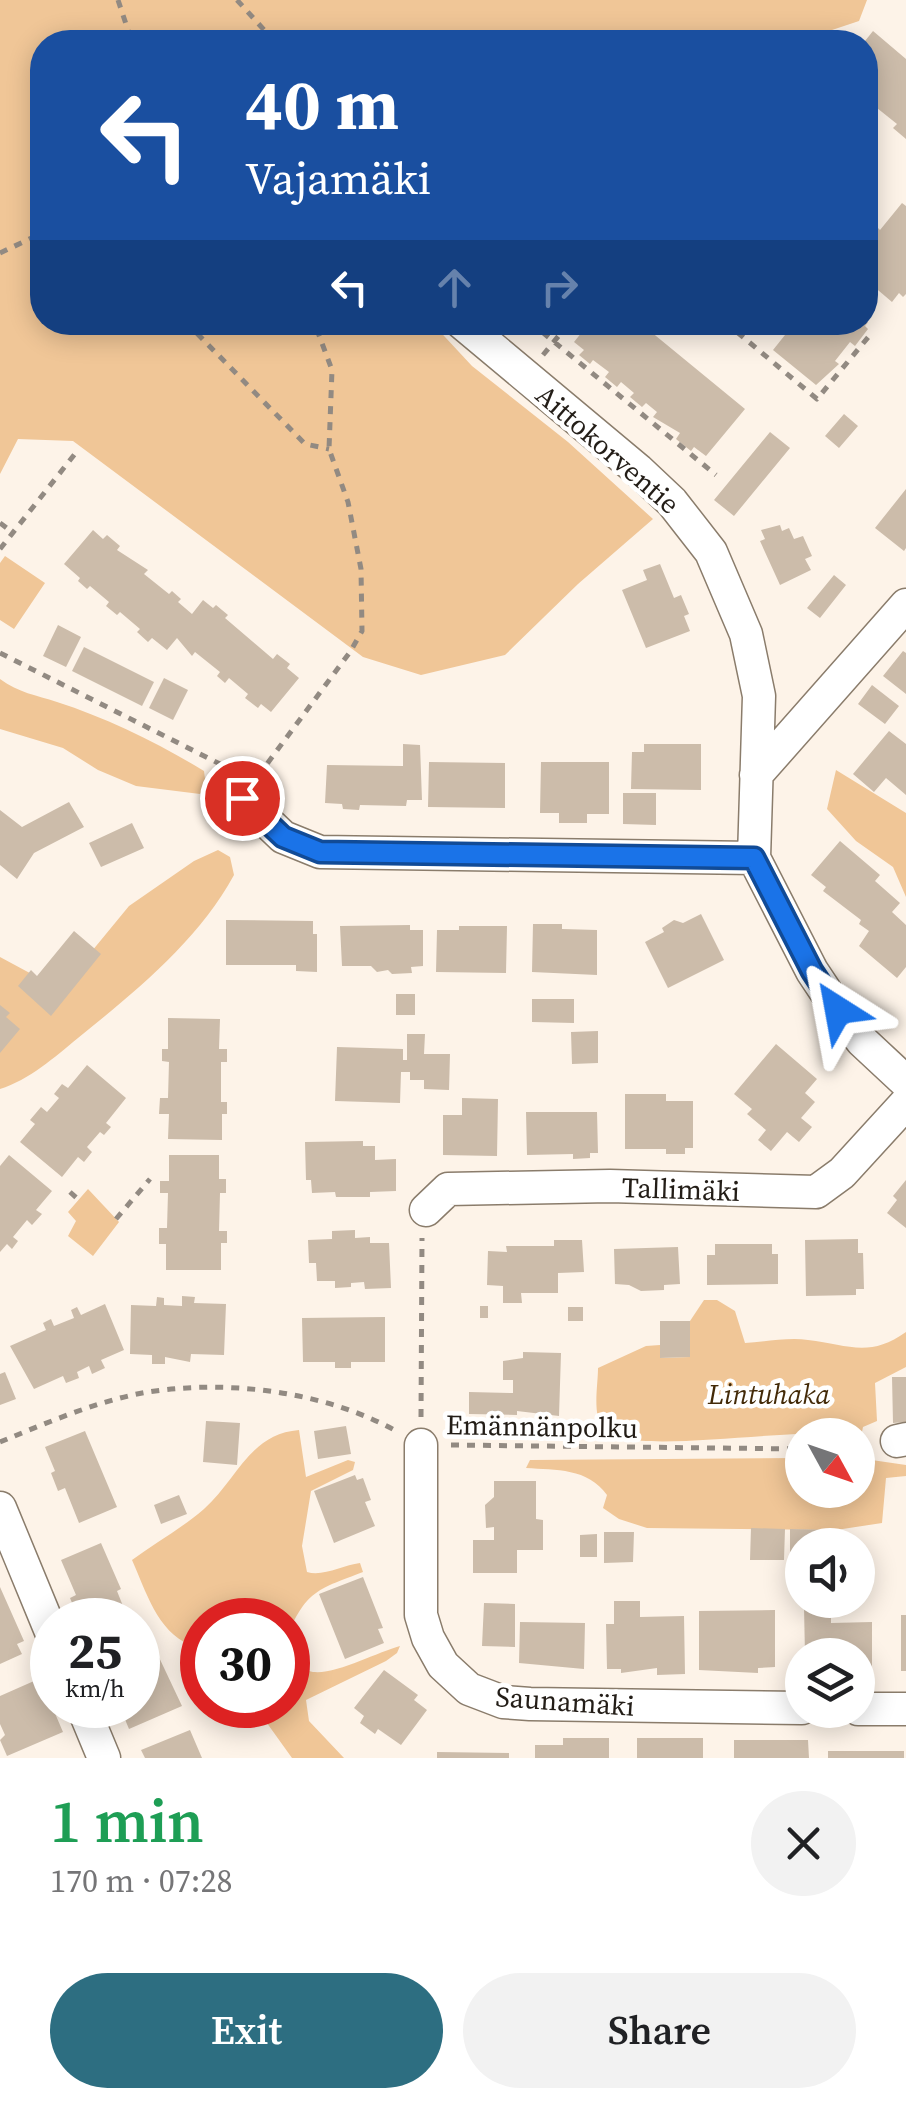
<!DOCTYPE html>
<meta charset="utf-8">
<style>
body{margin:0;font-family:"Source Serif 4",serif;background:#f2f2f2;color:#202124;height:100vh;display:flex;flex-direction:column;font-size:38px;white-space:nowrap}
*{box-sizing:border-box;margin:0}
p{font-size:32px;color:#757577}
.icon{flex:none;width:55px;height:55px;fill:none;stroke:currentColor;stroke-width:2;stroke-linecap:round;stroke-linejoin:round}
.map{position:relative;height:1758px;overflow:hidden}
.details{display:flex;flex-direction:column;background:#fff;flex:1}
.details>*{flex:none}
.banner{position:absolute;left:30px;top:30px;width:848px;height:305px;border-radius:40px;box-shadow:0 5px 25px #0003;background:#1a4fa0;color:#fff;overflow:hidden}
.needle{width:65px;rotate:130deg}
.fabs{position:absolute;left:785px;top:1418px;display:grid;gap:20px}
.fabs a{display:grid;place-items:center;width:90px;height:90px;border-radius:50%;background:#fff;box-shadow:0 5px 25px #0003;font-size:50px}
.speed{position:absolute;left:30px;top:1598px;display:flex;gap:20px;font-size:50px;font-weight:700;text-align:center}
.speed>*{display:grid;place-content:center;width:130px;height:130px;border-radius:50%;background:#fff;box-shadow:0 5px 25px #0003;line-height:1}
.speed small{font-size:25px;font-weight:400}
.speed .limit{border:15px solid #d22;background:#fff;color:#111}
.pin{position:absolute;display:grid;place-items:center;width:85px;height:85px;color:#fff;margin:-42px;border:5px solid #fff;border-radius:50%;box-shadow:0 2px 10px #0007}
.me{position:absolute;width:110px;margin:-55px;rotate:326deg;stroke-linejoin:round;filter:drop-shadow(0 0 8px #0008)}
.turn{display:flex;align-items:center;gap:35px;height:210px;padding:0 50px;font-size:45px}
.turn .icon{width:130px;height:130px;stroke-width:2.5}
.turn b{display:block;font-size:70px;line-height:85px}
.lanes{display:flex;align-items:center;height:95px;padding:0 50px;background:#0003;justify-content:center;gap:50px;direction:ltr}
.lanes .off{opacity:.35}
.round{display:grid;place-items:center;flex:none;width:105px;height:105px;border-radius:52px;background:#f2f2f2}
.headline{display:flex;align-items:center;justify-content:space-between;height:170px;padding:0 50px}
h1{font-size:60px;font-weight:600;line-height:75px;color:#1e9e55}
.primary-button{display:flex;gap:20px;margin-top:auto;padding:20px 50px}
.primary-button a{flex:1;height:115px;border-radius:60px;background:#2d6e81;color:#fff;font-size:40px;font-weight:600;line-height:115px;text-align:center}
.primary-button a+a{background:#f2f2f2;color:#202124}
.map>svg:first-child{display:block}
.green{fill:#f0c697}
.building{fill:#ccbcaa}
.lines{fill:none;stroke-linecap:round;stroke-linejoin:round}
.street-casing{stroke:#8a7c6b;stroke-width:35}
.path{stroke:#928a82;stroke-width:5;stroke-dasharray:8 8;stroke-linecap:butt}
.street{stroke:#fff;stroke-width:32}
.route-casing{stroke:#114b97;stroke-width:25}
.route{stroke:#1a73e8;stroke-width:18}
.labels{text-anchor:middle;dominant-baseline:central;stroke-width:9;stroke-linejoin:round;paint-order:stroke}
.street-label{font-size:28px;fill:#231d17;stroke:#fff}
.park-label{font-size:28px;font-style:italic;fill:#432a08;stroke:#fff}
</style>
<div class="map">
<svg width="906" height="1758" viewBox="0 0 906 1758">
<rect width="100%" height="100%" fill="#fdf3e8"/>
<path class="green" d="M0,0H867L859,21L796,42H42V322L432,323L472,366L568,442L653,519L578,584L505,655L421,675L363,657L73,441L18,439L0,474Z
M5,556L45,583L14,629L0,620V563Z
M0,679C19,693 36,695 57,702C107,718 160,744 204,771L206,787L200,794L136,786L98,770L63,748L0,729Z
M836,770L906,813V897L893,867L856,841L827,809Z
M218,850L230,857L234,875C198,941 136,991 78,1038C55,1057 29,1080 0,1089V957L39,978L78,968L129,906L194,861Z
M88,1189L119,1222L93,1256L68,1236L76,1221L68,1212Z
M704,1300H717L735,1311L745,1343C765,1342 789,1337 808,1340C848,1345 870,1358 906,1332V1367L875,1383L877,1421L863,1427L861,1437C825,1421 624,1460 603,1429C592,1414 598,1386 598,1368L646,1346L660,1345V1358L690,1357V1321Z
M299,1430L306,1477L348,1460L355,1462L353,1470L311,1491L302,1546L307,1572C323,1577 343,1565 360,1563L363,1572C319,1589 307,1590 288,1634V1620H202V1626L190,1645C157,1631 146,1591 132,1560C155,1543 182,1528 204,1509C237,1480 249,1434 299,1430Z
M802,1458V1490H858V1458L906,1465V1476L886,1478L882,1523L836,1530L647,1528L619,1519L603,1508L607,1495C588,1468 556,1470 526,1468L530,1460Z
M400,1646L397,1653L386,1661L306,1700L309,1721L344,1758H292L254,1705H288V1659C294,1663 302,1669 309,1671C330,1678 377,1652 400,1646Z"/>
<path class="building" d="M873,31L906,59V139L893,128L897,124L872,104L867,110L865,108V41Z
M902,203L906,206V294L903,297L899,293L892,302L865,279V250L871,242L866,238L876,226L880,230Z
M590,322H639L745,409L706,456L694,447L691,451L676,439L680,433L653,417L657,412L646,403L642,407L630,397L634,393L621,382L617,387L605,377L609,372L593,360L590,364L579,355L584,350L574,342Z
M789,322H868L865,326L868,329L855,346L850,342L835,361L839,364L816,385L773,350L793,325Z
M844,414L858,426L839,448L825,436Z
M770,432L790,448L734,516L714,500Z
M906,489V548L904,551L875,528Z
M780,525L782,531L789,528L794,539L803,536L812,556L805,559L811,570L780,585L760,541L765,539L761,530Z
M93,530L103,539L107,535L120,546L117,550L148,570L144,574L169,594L172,591L181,599L178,602L192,614L203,600L213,608L216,605L228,615L225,618L273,659L277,654L290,664L287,668L299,678L271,712L261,704L258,708L245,698L248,694L229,678L225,683L217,676L220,672L195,652L192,656L177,638L167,650L152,638L148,642L137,632L140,629L120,612L117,615L106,606L109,602L90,586L87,589L78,581L80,578L64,564Z
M660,564L674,598L681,595L689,614L684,616L690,631L646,648L622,590L647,580L643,570Z
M834,575L846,585L820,618L807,608Z
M58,625L81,637L66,667L43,656Z
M84,647L154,682L142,706L72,671Z
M903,651L906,653V694L883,676Z
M164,678L188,690L173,720L149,708Z
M872,685L899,706L885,724L858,704Z
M889,731L906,744V795L886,778L874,792L853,774Z
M403,744L420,745L422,800H407L406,806L360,805L359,810L343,809L342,804L325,803L327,765L403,766Z
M644,744H701V790L631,789L632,752H644Z
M429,762L505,763V808L428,807Z
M541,762H609V814H587V823H559V813H540Z
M623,793H656V825L623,824Z
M69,802L84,827L34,853L17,879L0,865V810L22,827Z
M132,823L144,848L101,867L89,843Z
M840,841L880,875L875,881L900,903L892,912L906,925V967L897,978L859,946L869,931L859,924L861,920L823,891L826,887L811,875Z
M701,914L724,960L668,988L645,942L664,932L662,928L674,920L683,923Z
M226,920L313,921V934H317V972L296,971V965H226Z
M533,924H562V929L597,930V975L532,972Z
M410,925V930H423V966L411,967L412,973L392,974L388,970L377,972L371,966H342L340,926Z
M459,926H507L506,973L436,972L437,930H459Z
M74,931L101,954L51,1016L18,986L31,970L37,976Z
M396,994H415V1015H396Z
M532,999H574V1023L532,1022Z
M0,1005L10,1013L6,1017L20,1029L0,1053Z
M168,1018L220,1019L219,1049H227V1062H221V1102H227V1114H222V1140L168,1139L169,1114H159L160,1098H168L169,1062L162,1061V1049H168Z
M598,1031V1063L572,1064L571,1032Z
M407,1034H425L424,1054H450L449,1090L424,1089V1080H410V1072H401L400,1103L335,1101L337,1047L403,1049V1060H407Z
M776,1044L817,1079L805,1093L815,1102L801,1118L812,1127L799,1142L787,1132L771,1151L758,1140L766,1130L747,1114L752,1109L734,1094Z
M87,1065L126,1098L106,1123L111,1127L104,1135L100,1132L87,1147L92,1152L84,1162L78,1157L62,1177L20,1142L35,1124L30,1120L41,1107L47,1112L59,1098L54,1094L62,1084L68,1088Z
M625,1094H666V1101H693V1148H685V1154H666V1149H625Z
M462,1098L498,1099L497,1156L443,1155V1115H462Z
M526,1112H597L598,1153H590V1158L573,1159V1154L527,1155Z
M363,1141V1146H375V1160L396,1159V1191L370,1192V1197H336L335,1192L312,1193L311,1180H306L305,1142Z
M9,1155L52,1191L36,1210L42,1214L32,1225L27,1220L13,1237L18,1241L12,1249L7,1244L0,1252V1166Z
M169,1155H219V1179H226V1193H220L219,1231H227V1243H221V1270H166V1244H159V1228H167L168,1193H160V1181H169Z
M906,1180V1228L887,1213L897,1200L893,1196Z
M355,1230V1238L370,1237V1243H389L391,1288L365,1289L364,1282L351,1283V1287L335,1288V1281H317L316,1263H309L308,1240L332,1239V1231Z
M858,1239V1253H863L864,1289H856V1295L806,1296L805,1240Z
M554,1240H582L584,1272L558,1273V1293H521L522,1303H503V1286L487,1285L488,1251L507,1252L506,1246H554Z
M715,1244H772V1254H778V1284L707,1285V1255H715Z
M678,1247L680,1284L664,1285V1290L641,1291L629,1285L615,1284L614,1249Z
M182,1296L195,1297L194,1303L226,1304L224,1355L191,1354L190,1362L165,1357V1364H152V1355L130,1354L131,1305L156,1306L157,1297L164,1298V1305L182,1306Z
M105,1304L124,1350L101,1360L105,1368L92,1374L89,1366L77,1372L79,1378L66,1383L63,1376L34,1389L10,1346L46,1330L43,1323L51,1319L54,1326L74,1318L71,1310L77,1307L81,1315Z
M480,1306H488V1318H480Z
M568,1307H583V1321H568Z
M385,1317V1362H351V1368H335V1362H303L302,1318Z
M660,1321H690V1357L660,1358Z
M523,1352L561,1353L559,1416L517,1411V1415L469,1414V1392L513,1393V1380H503V1361L523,1358Z
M5,1372L16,1399L0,1405V1374Z
M892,1377H906V1422L893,1423Z
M206,1421L240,1423L237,1465L203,1462Z
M346,1426L351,1454L318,1459L314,1431Z
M85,1431L117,1507L79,1523L65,1488L58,1491L51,1473L55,1471L45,1447Z
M355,1475L357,1480L363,1478L371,1500L365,1502L375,1526L334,1543L314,1491Z
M494,1481H536V1519L543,1520V1550H517V1573H473V1540H494V1527L486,1528L485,1505L494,1497Z
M179,1495L187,1514L161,1524L154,1505Z
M751,1528L785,1529L784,1560H750Z
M790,1529L836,1530V1545H802V1560H790Z
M604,1532H634L633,1562L604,1563Z
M597,1534V1557H580V1535Z
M101,1543L121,1589L117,1591L125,1611L103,1620H79L70,1598L76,1595L61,1560Z
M363,1577L383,1628L378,1629L384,1643L345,1659L319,1594Z
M0,1587L24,1641L17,1644L22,1654L0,1664Z
M614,1601H640V1617L684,1616L685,1674L657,1675V1668L621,1673V1669H607L606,1624H614Z
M484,1603L515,1604V1647L482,1646Z
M804,1607H831V1623L872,1622V1667H858V1655H805Z
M775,1610V1667L758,1668V1673L699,1670V1611Z
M901,1615H906V1671H901Z
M520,1622L585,1623L584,1669L519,1663Z
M148,1634L182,1706L129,1729L119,1705H138V1639Z
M384,1670L418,1695L414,1700L427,1710L401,1745L378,1729L375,1734L360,1723L364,1716L354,1708Z
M34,1681L42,1700L48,1697L63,1732L7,1756L0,1740L5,1735L0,1724V1696Z
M190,1730L202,1758H145L141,1750Z
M563,1738H609V1758H535V1745H563Z
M637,1738H703V1758H637Z
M734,1740H808L809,1758H734Z
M828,1751H904V1758H828Z
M437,1752L509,1753V1758H437Z"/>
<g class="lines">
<g class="street-casing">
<path id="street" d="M461,322L638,470L672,502L711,552L746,634L759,696L754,858L812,971L838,1010L862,1041L906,1082
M756,775L906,605
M242,798L283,837L320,852L754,858
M426,1210L448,1189L610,1186L816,1192L842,1173L906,1103
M897,1441L906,1439
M421,1445V1615L428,1638L443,1665L469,1689L503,1702L530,1704L802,1708
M0,1508L52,1634
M82,1705L104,1758
M858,1709H906"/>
</g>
<path class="path" d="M118,0L132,42
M237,0L275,42
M0,253L42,233
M186,322L305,444L329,449
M530,322L716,475
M725,322L817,399L870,335
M543,355L570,322
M0,523L12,532
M0,549L78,450
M0,653L220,764L226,773
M258,776L350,652L362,631L361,569L348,502L329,449L332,370L314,322
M70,1192L79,1200
M116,1219L150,1179
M421,1417L422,1238
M0,1442C44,1424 90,1404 137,1394C221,1378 323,1390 398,1432
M451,1445L802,1449
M858,1449L870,1448"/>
<use href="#street" class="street"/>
</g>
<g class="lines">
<g class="route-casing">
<path id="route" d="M242,798L283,837L320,852L754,858L812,971L838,1010"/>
</g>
<use href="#route" class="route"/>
</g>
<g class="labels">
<g class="street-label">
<text transform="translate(608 449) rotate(41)">Aittokorventie</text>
<text transform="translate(681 1189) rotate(2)">Tallimäki</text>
<text transform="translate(542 1426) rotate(1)">Emännänpolku</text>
<text transform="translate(565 1701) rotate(4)">Saunamäki</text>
</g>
<g class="park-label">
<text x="769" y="1394">Lintuhaka</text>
</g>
</g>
</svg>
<div class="fabs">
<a><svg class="needle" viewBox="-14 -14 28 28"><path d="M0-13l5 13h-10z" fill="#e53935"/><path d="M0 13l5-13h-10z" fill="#757577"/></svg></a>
<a><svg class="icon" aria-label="sound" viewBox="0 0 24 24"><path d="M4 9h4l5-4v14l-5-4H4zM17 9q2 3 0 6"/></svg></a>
<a><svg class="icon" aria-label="layers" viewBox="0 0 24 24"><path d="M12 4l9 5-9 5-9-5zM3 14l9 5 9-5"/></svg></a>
</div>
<div class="speed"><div>25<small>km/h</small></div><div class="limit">30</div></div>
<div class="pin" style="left:242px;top:798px;background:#d93025"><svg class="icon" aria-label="arrive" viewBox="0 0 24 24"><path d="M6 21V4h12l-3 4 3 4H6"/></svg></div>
<svg class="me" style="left:838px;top:1010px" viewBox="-20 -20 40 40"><path d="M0-17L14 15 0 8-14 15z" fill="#1a73e8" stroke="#fff" stroke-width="4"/></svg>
<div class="banner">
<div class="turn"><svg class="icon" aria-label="left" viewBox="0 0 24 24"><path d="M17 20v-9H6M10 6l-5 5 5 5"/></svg><div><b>40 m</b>Vajamäki</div></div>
<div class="lanes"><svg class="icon" aria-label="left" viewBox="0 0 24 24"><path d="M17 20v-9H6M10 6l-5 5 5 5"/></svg><svg class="icon off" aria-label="ahead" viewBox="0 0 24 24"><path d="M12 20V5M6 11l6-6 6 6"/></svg><svg class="icon off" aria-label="right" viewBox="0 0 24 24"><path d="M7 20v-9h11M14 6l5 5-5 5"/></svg></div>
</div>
</div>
<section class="details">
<div class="headline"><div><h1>1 min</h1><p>170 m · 07:28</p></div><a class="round"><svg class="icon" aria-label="close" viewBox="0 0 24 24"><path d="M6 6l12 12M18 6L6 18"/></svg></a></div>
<div class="primary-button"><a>Exit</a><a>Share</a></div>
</section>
